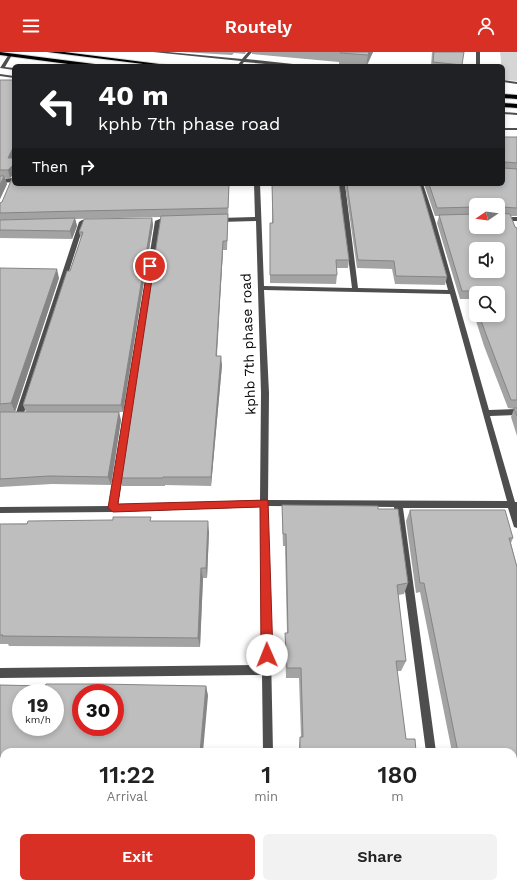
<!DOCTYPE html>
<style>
body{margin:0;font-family:"Work Sans",sans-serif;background:#f2f2f2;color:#222;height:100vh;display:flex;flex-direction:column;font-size:15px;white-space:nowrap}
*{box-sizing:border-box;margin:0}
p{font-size:13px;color:#767676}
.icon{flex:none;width:22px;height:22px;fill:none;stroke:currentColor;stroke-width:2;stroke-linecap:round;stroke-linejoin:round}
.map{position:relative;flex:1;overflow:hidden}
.panel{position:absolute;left:0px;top:696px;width:517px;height:140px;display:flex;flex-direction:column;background:#fff;border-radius:12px 12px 0 0;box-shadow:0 2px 6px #0003}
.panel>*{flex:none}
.hud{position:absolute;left:12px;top:12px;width:493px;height:122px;border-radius:6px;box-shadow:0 2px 6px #0003;background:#202124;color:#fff;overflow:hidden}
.needle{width:26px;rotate:257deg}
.fabs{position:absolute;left:469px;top:146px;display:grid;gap:8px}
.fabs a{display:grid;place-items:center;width:36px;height:36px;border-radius:6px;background:#fff;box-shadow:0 2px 6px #0003;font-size:20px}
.speed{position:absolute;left:12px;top:632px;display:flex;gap:8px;font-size:20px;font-weight:700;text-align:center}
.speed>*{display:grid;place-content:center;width:52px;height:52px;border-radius:50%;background:#fff;box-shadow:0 2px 6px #0003;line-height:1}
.speed small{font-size:10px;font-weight:400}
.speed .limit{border:6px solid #d22;background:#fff;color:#111}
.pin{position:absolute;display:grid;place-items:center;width:34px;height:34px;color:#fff;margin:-17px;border:2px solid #fff;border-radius:50%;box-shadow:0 1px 4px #0007}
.me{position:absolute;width:44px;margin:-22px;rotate:359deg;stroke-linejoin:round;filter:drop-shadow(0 0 3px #0008)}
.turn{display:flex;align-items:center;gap:14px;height:84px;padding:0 20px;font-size:18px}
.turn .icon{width:52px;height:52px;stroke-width:2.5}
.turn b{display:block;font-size:28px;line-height:34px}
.then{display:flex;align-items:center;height:38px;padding:0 20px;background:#0003;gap:8px;font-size:15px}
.eta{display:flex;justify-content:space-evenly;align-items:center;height:68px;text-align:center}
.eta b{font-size:24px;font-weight:600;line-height:28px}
.button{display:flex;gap:8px;margin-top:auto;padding:8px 20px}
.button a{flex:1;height:46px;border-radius:6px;background:#d93025;color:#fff;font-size:16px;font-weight:600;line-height:46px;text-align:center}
.button a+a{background:#f2f2f2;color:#222}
header{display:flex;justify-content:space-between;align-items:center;height:52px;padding:0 20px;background:#d93025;color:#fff;font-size:18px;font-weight:600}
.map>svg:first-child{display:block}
.green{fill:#d5d5d5}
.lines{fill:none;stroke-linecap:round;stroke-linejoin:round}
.primary-casing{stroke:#dbdbdb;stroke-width:2}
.service{fill:#4e4e4e;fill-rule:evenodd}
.minor{fill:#4e4e4e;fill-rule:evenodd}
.tertiary{fill:#4e4e4e;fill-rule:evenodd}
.primary{fill:#000;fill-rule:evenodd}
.wall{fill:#a3a3a3;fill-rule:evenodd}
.shaded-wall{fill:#858585}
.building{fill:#bebebe;stroke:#858585;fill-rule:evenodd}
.route{fill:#d93025;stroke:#8d1f18}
.labels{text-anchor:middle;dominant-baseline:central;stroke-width:3;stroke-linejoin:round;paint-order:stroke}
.street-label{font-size:14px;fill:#000;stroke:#fff}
</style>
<header><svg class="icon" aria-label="menu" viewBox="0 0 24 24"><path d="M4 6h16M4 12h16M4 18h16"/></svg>Routely<svg class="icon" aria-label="person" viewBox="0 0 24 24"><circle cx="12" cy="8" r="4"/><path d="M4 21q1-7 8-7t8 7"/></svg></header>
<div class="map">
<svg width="517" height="836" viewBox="0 0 517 836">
<rect width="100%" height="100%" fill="#fff"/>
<path class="green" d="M500,0H517V29L503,28Z"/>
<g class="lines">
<g class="primary-casing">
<path id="primary" d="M0,0L94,12L97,14H83L0,3Z
M48,0H64L175,14H159Z
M503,42L517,43V47L503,46Z
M503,51L517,52V56L503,55Z"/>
</g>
<path class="service" d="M503,76H517V78H503Z"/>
<path class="minor" d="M153,0H168L242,7L248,0H252L246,7L302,13L304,14H289L244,10L241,14H237L241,9Z
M476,0H480V14H476Z
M0,22L14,24V26L0,24Z
M503,28L517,30V32L503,30Z
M14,126V130L0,131V127Z
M254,132H260L264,234L352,236L339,132H345L358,236L448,238L429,168L417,132H423L435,168L489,358L517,357V363L490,364L515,450H517V476L514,475L508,456H403L436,700H426L394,455L268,454L273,700H263L262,623L0,626V616L262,613L260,455L113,460L0,461V455L109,454L155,169C159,166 170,165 174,168L173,169L161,170L118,453L260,448L261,341L256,169L219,170L216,168L219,166L255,165ZM264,238L450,242L507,449L268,448L269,341Z
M498,165H517V169H498Z
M82,168H92L95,170L92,172H84L23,364L22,366H16L15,364L79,170Z
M261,832H273V836H261Z"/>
<path class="tertiary" d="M9,2L12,3L5,15L14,16V18L0,16Z
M503,60L517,61V63L503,62Z"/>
<use href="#primary" class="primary"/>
</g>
<path class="wall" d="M182,0H246L245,2L234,1L232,3Z
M252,0H373L367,14H357L339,12V10L252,2Z
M432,0H464L461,14H431Z
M0,28H14V132H229L228,171L227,198H223L217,304L222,313L211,434L165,433V434H122L120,426L161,165L75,167L77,174L72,187L0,186V151L2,150L13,124V122L10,126H5L7,132L0,147Z
M503,85H517V164H510L515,175L517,176V384L511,365L514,357L508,356L484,294L469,247H460L437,171L439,164H435L424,132H503ZM476,153L498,175H476ZM476,241L498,263H476Z
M272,132H339L349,208L348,216H336L337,223L336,232L270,231V171H272Z
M345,132H420L447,225L445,233L395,232L392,217L357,216Z
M152,166L153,173L123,360H26L23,353L81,187L79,180Z
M0,216L59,226L15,360H0Z
M0,360L121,368L111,433L52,432L0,435Z
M282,453L378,457L408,531L404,542L398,543L406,609L401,619H397L406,687L416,700H299V693L300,685H301L299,626H286L285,591V581H287L285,494H283L282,465Z
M410,458L513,486L511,491L517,515V805H513V700H452L420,540L416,541L406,469Z
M152,469L209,480L207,526H203L200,595L9,594L8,592H0V472Z
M0,633L206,634L208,644L4,700V713H0Z
M4,753V827H0V767Z"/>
<path class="shaded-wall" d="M369,0H373L366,14L368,3Z
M14,94V106H8Z
M12,114L14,122L10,126L8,118Z
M4,124L7,132L0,147V133Z
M75,166L77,174L72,187L70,179Z
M152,166L153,173L123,360L121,353Z
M223,189V198L216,313V304Z
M57,217L59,226L15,360L11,351Z
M221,304L222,313L211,434V425Z
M119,360L121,368L111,433L108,425Z
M208,469L209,480L207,526L206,516Z
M201,516L203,526L200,595L198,586Z
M206,634L208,644L203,700H200Z"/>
<path class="building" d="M341,0H369L368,3L340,1Z
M434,0H464L462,13L433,10Z
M0,28H14L13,35H14V94L8,106H14V132H229L228,156L80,159L0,161V151L2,150L13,124V115L12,114L8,118H0Z
M503,85H517V111L505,110L504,116L517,117V156L501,155L499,161L510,162L515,175L517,176V348H511L487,285L479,263H498V241H476V253L471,239H462L439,163L476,162V175H498V153H476V155L437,156L429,132H503ZM476,197H498V219H476Z
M0,124H4L0,133Z
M272,132H339L349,208H336L337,223H270V171H273Z
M347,132H420L447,225L396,224L394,209L358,208Z
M228,162L227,189H223L216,304H221L211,425H163V426H120L161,164Z
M75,166L70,179L0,178V168Z
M152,166L121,353H23L67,219H70L83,180H79L84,167Z
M0,216L57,217L11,351L0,352Z
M514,356H517V364Z
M0,360H119L108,425L49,424L0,427Z
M282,453L378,454V457H398L408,531L397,533L406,609H396L406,687H415L416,700H300V685H303L301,616H287L285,581H288L286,482H283Z
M410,458H505L513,486H509L517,515V802H513V700H458L424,531H420Z
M113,465H151L150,469H208L206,516H201L198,586L2,584L3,583H0V472H27L28,469L113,468Z
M46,632H99L206,634L200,700H4V705H0V633L45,634ZM21,641H55V675H21ZM81,641H115V675H81Z
M4,753V823H0V767Z"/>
<path class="route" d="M148,212L154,214L118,452L268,448L273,603L271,607L267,608L263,607L261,603L260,455L113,460L108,456Z"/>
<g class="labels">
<g class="street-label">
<text transform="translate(248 292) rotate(-92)">kphb 7th phase road</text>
</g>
</g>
</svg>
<div class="fabs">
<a><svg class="needle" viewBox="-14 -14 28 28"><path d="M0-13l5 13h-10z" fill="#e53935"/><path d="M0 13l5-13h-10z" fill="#767676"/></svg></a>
<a><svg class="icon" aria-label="sound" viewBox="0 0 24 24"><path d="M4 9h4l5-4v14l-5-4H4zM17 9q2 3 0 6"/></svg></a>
<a><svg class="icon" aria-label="search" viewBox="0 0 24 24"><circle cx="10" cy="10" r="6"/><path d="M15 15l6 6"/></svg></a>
</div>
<div class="speed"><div>19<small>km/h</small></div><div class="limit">30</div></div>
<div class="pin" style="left:150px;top:214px;background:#d93025"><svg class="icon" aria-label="arrive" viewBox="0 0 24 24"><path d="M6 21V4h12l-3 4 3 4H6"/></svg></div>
<svg class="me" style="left:267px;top:603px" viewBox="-20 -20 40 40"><circle r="19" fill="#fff"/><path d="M0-13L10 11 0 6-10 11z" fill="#d93025"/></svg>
<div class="hud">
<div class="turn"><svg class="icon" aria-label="left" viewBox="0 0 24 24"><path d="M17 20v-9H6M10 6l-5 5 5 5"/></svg><div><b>40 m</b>kphb 7th phase road</div></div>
<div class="then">Then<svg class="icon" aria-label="right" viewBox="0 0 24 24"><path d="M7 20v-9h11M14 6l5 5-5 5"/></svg></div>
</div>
<section class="panel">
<div class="eta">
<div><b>11:22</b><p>Arrival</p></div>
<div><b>1</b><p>min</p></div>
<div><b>180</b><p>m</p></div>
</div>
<div class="button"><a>Exit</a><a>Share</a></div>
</section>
</div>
